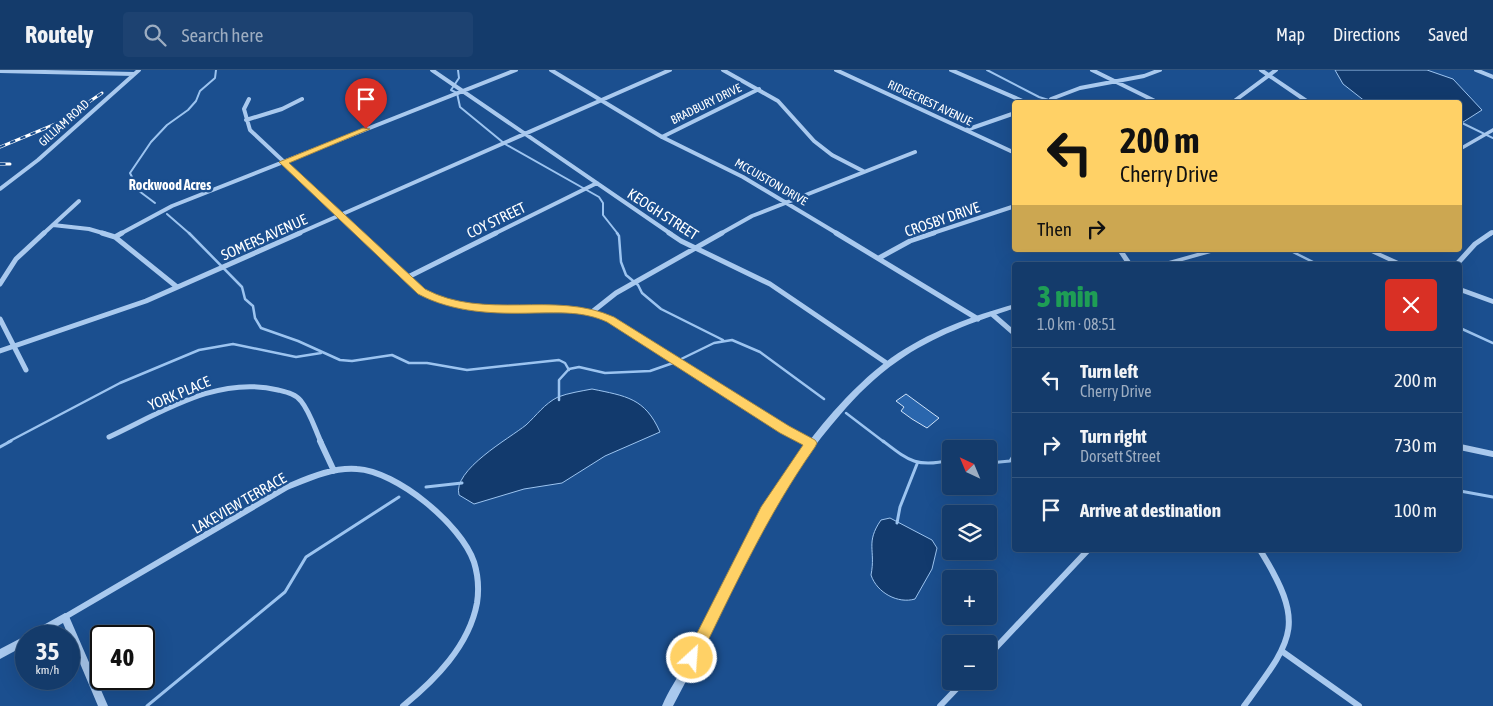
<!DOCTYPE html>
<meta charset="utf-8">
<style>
body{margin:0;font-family:"Asap Condensed",sans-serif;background:#1d4271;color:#f1f3f6;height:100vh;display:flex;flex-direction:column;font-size:19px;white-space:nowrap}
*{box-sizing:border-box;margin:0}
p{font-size:16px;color:#9dadc1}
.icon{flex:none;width:28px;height:28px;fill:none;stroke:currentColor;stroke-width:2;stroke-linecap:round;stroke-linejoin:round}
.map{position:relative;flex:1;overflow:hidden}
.sheet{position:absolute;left:1012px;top:192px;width:450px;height:290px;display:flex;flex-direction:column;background:#143b6b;border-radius:5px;box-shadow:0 5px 20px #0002,0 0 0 1px #33557e}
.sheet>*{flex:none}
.banner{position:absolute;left:1012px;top:30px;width:450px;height:152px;border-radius:5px;box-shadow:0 5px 20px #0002,0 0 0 1px #33557e;background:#ffd166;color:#111;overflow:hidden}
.needle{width:32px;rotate:316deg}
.controls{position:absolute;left:942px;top:370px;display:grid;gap:10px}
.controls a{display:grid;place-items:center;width:55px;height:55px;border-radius:5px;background:#143b6b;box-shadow:0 5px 20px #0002,0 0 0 1px #33557e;font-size:25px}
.speed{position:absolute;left:15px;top:555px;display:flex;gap:10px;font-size:25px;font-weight:700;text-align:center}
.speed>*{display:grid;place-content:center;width:65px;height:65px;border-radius:50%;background:#143b6b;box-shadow:0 5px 20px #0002,0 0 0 1px #33557e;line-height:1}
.speed small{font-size:12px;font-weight:400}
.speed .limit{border:2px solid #111;border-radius:8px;background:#fff;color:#111}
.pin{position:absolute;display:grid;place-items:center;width:42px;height:42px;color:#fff;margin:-51px -21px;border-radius:50% 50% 50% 0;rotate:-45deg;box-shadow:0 0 5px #0007}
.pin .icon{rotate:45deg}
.me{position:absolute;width:55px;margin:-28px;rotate:26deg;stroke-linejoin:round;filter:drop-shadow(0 0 4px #0008)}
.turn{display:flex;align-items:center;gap:18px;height:105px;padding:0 25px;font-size:22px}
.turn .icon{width:65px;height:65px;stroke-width:2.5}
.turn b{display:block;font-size:35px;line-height:42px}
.then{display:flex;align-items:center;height:48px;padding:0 25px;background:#0003;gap:10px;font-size:19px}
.round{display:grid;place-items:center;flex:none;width:52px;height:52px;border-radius:5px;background:#1d4271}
.head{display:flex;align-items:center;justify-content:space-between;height:85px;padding:0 25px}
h1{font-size:30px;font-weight:800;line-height:38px;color:#1e9e55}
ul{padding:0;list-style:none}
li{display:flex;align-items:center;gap:15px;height:65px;padding:0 25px;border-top:1px solid #33557e}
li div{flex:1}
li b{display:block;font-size:19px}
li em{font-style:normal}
header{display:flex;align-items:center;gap:30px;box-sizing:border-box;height:70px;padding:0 25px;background:#143b6b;border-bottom:1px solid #33557e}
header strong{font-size:24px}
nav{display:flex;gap:28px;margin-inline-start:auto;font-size:18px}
.search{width:350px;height:45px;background:#1d4271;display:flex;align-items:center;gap:12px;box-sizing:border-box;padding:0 18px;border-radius:5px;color:#9dadc1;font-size:19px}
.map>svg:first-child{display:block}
.water{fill:#123a6d;stroke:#9cc4f0}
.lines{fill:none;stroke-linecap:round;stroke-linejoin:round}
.stream-far2{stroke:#9cc4f0;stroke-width:2}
.stream-far1{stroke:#9cc4f0;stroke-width:2.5}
.stream{stroke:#9cc4f0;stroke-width:3}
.building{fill:#2a66ad;stroke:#cfe3fa}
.minor-far2{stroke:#a9c9ee;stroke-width:4}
.minor-far1{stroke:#a9c9ee;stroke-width:5}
.minor{stroke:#a9c9ee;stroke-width:6}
.tertiary{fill:#a9c9ee;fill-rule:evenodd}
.rail-casing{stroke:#fff;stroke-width:3}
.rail{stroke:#1b4f8f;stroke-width:2;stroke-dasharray:5.5;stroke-linecap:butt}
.route{fill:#ffd166;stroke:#a68842}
.labels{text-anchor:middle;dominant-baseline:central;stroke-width:5;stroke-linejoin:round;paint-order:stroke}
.far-street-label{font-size:12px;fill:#fff;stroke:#1b4f8f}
.far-neighbourhood-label{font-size:14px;font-weight:bold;fill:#fff;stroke:#1b4f8f}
.street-label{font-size:15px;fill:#fff;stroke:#1b4f8f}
</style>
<header>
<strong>Routely</strong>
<div class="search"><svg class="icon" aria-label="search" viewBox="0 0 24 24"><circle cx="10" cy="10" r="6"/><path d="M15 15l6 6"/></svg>Search here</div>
<nav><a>Map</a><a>Directions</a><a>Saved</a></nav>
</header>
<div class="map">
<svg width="1493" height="636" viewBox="0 0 1493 636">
<rect width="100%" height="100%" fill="#1b4f8f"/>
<path class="water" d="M1335,0H1427L1453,9L1482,40L1460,54V32H1366L1343,14Z
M592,319C626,326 645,328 660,362L605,386L562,413L524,419L474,434L459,425C452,400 510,368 526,355C537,345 544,334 558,327C568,323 582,321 592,319Z
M890,448L932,470L937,478L932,499L915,529C898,534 877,523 871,505C876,480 865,473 881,450Z"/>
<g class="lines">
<path class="stream-far2" d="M458,0L459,8L451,20L457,23L460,37L505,74L599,127L603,133V145L618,164
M987,0L1039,27L1055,32
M1460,52L1493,68
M155,133L139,121L130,103L151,72L167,55L188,40L196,31L200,21L215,8L216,0
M167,144L190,164"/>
<path class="stream-far1" d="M189,163L242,217L245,229L253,236L255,248L261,258L298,271L340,290L352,291L392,285L409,293H427L467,300L559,290L565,293L569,300
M617,163L619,166L621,192L626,205L638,215L642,223L661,239L723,270
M1289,180L1319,195
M1460,258L1493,273
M559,330V310L569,299L579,297L605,303L650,301L673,293L714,273L732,270L760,282L824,329
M846,343L884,372
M8,372L120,313L199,280L233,274L296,287L321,283"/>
<path class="stream" d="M883,371C909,391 917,398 951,390
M0,377L11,371
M989,393L1010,391L1015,383
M426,417L462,413
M1460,421L1493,427
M897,453L900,437L917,394
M147,636L285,522L306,487L399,427"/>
</g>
<path class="building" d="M906,324L932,343L939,348L927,358L912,349L901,341L904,337L896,331Z"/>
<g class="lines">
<path class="minor-far2" d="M432,0L671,164
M551,0L662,67L743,107L838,164
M723,0L778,31L814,71L832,85L863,101
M836,0L1015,83
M951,0L1025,32
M1092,0L1157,32
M1261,0L1308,32
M1476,0L1493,7
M0,1L134,4
M249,29L244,39L250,60L361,164
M1051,29L1080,18L1144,6L1160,0
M1233,32L1276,0
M246,50L282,39L302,29
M966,60L1015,43
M662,67L759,19
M0,119L38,90L139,0
M53,155L89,159L106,164
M43,164L79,131
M120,164L172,136L516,0
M297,164L670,0
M494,164L597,113
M720,164L752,146L915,82
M930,164L1015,136
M1490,164L1493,162"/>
<path class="minor-far1" d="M102,163L115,167L177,217
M359,163C379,182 398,205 420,220C457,247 519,236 562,238C579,239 594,244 610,249L784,360L810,372
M669,163L681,171L770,214L888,294
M836,163L978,249
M115,167L122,163
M1120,180L1130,195
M879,188L910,171L934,163
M1456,195L1475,174L1491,163
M406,208L496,163
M0,214L16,189L44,163
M592,242L616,223L722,163
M992,244L1015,264
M0,249L26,300
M0,281L146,231L300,163
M109,367C161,343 217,305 278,320C286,322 296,324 301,331C310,342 315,359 321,372"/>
<path class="minor" d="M320,371L334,401
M807,371L811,373
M1460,377L1493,384
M65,547L287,417C309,408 333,397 357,399C396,401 461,454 474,492C478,505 479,520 477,533C469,576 435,610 403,636
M1283,582L1359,636
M989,585L1088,480
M940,636L964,611
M1244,636C1293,569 1307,556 1260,480"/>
<path class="tertiary" d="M1493,58V62L1460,81V77Z
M1208,180H1219L1218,181L1168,195H1157L1158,194Z
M1365,180H1374L1405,194L1406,195H1397Z
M1460,217L1493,229V234L1460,222Z
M1015,234V238C974,252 933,266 898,291C876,306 857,325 840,345C765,430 726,538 673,636H662C668,621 678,607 686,593C696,574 705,555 715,535C748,467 782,400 833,342C850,323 869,304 891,288C928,262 972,246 1015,234Z
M65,543L68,544L108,636H98L63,553L40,566H26V575L0,589V579L23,567L27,566L29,563Z"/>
<g class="rail-casing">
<path id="rail" d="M0,77L58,53L102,23
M0,94H10"/>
</g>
<use href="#rail" class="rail"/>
</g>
<path class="route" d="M363,58L370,59L289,93L425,219C485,251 554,220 614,247L789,356L815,370L817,373L815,377C767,445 734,518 697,593L692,595L687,593L685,588L687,583L761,437L803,375L780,363L607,252C583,241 560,243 535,243C494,244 454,243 418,224L279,92Z"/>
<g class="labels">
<g class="far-street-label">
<text transform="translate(930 33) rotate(25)">RIDGECREST AVENUE</text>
<text transform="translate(706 34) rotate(-26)">BRADBURY DRIVE</text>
<text transform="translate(64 53) rotate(-42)">GILLIAM ROAD</text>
<text transform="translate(771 112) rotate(30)">MCCUISTON DRIVE</text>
</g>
<g class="far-neighbourhood-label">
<text x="170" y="115">Rockwood Acres</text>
</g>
<g class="street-label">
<text transform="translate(663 144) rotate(33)">KEOGH STREET</text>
<text transform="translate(942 149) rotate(-19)">CROSBY DRIVE</text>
<text transform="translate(496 150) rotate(-26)">COY STREET</text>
<text transform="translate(264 167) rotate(-24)">SOMERS AVENUE</text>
<text transform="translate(179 323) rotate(-23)">YORK PLACE</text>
<text transform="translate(239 433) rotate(-30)">LAKEVIEW TERRACE</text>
</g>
</g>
</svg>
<div class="controls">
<a><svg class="needle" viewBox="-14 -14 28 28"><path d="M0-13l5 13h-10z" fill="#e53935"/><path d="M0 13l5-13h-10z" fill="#9dadc1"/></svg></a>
<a><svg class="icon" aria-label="layers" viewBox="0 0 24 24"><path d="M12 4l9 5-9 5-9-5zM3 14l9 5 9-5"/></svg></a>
<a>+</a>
<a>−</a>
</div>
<div class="speed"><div>35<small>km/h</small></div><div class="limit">40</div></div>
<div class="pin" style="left:366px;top:59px;background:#d93025"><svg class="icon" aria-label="arrive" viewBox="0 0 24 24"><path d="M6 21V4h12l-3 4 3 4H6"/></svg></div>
<svg class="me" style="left:692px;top:588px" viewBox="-20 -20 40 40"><circle r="17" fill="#ffd166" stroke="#fff" stroke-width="3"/><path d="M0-11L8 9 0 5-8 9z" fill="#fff"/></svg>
<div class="banner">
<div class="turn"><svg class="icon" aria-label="left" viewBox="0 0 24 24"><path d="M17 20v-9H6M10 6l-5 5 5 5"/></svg><div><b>200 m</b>Cherry Drive</div></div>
<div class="then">Then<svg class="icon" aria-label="right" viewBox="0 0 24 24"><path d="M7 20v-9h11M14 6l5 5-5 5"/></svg></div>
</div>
<section class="sheet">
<div class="head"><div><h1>3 min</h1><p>1.0 km · 08:51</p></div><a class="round" style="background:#d93025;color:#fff"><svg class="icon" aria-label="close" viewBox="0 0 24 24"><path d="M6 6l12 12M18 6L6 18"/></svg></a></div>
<ul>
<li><svg class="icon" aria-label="left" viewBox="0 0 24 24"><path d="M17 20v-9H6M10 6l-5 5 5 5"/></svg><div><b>Turn left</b><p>Cherry Drive</p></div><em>200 m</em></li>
<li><svg class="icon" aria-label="right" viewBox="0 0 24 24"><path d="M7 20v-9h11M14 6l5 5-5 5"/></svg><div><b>Turn right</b><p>Dorsett Street</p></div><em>730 m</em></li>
<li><svg class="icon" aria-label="arrive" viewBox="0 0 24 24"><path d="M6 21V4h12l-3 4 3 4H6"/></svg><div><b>Arrive at destination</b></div><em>100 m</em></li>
</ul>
</section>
</div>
